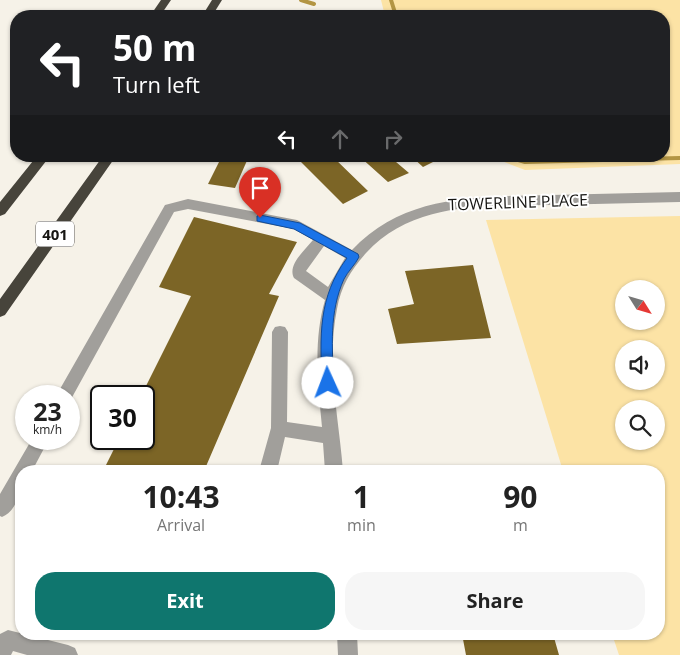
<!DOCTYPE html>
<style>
body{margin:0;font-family:"Open Sans",sans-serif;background:#f6f6f6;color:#222;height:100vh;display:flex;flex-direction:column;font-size:19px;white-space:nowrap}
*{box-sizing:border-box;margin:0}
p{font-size:16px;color:#767676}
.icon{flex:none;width:28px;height:28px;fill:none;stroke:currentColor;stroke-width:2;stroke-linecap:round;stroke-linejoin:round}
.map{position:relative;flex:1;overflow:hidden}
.drawer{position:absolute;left:15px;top:465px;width:650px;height:175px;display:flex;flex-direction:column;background:#fff;border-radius:20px;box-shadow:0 1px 4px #0004}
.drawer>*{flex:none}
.guide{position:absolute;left:10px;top:10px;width:660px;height:152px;border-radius:20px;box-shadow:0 1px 4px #0004;background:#202124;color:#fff;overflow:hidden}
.needle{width:32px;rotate:127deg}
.controls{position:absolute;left:615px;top:280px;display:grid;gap:10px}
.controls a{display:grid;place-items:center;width:50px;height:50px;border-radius:50%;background:#fff;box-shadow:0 1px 4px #0004;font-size:25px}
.speed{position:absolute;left:15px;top:385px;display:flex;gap:10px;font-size:25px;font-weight:700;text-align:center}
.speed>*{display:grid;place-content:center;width:65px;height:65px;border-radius:50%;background:#fff;box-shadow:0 1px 4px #0004;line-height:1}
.speed small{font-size:12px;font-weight:400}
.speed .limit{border:2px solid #111;border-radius:8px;background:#fff;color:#111}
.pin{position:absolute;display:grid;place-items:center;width:42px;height:42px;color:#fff;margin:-51px -21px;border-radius:50% 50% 50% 0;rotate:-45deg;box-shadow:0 0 5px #0007}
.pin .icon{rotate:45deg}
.me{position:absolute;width:55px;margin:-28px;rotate:358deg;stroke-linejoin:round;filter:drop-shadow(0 0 4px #0008)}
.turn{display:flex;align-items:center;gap:18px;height:105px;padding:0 20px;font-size:22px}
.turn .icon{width:65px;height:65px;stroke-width:2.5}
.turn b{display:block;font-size:35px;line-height:42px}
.lanes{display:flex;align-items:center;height:48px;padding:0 20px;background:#0003;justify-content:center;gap:25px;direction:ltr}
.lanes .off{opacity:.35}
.eta{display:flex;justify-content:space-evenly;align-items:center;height:85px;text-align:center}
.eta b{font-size:30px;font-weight:700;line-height:35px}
.action{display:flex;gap:10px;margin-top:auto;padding:10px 20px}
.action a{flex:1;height:58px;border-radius:20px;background:#0f766e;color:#fff;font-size:20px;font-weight:700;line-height:58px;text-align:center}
.action a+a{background:#f6f6f6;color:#222}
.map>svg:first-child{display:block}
.green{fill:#fce3a5;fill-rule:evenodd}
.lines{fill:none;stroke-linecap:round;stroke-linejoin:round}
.stream{stroke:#b39543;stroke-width:4}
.building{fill:#7c6526}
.minor{fill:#a19f9b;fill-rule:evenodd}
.highway{fill:#47443b;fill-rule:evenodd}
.route{fill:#1a73e8;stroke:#114b97}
.labels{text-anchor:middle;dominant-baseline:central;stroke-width:4;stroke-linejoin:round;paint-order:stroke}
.shield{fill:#fff;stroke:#5c5b59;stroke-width:1}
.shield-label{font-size:15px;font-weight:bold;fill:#161512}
.street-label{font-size:16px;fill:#161512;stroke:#fff}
</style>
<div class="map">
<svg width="680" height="655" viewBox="0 0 680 655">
<rect width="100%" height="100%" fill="#f6f2e8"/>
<path class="green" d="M381,0H680V164L525,170L489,156H664V16H385Z
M680,216V655H619L612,634H659V471H563L486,220ZM624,289H656V321H624ZM624,349H656V381H624ZM624,409H656V441H624Z"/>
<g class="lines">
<path class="stream" d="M301,0L314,4
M391,0L396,16
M505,156L525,162L680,158"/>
</g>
<path class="building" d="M222,156H249L235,188L208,184Z
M295,156H332L368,191L343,204Z
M359,156H389L409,173L388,182Z
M411,156H439L441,158L423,167Z
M194,217L297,242L269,294L279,296L204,471H103L119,439H144V396H141L191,296L159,287Z
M473,265L491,338L397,344L388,309L414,304L405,271Z
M462,634H553L559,655H466Z"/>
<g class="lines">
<path class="minor" d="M680,192V202C637,203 594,204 551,205C486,206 413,201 366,253C351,270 341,286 337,309C326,362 339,419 343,471H325L323,443L285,437L277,471H259L271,428L272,332L275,327L280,326L285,327L288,332L287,422L322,427C318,385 313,341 325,300L294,278C287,265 305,250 313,240L294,229L188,209L174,212L70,401L69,396H56L165,205L188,199L297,220L352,250C406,193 478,197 551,195C594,194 637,193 680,192ZM324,246L345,258L328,287L306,271Z
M32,439H49L32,471H21C21,487 19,510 2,517L0,516V494Z
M8,630L68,645L75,648L78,655H27L13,651L11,655H0V634Z
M337,634H357L358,655H338Z"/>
<path class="highway" d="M161,0H171L160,16H150Z
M212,0H222L212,16H202Z
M37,156H50L5,214L0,216V202Z
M103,156H116L5,315L0,317V299Z"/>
</g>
<path class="route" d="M260,215L300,223L358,254L359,257C355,265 348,271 344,279C329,312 332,348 334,383L332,386L328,388L323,386L322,383C320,336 318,297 347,258L294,229L257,221V216Z"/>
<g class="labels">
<rect class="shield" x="36" y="221.5" width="38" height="25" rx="4"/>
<g class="shield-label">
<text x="55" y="234">401</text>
</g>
<g class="street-label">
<text transform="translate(518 202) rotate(-2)">TOWERLINE PLACE</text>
</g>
</g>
</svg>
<div class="controls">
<a><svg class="needle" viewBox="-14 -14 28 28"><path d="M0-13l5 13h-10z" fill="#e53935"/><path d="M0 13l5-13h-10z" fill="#767676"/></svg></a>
<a><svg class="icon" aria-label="sound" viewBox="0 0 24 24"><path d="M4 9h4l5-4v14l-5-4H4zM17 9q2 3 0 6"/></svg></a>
<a><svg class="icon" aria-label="search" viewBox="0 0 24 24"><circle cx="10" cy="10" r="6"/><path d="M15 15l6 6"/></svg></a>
</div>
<div class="speed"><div>23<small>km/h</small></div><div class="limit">30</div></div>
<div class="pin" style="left:260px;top:218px;background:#d93025"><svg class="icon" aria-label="arrive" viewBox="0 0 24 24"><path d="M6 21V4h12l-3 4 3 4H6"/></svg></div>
<svg class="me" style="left:328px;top:383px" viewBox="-20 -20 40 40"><circle r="19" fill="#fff"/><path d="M0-13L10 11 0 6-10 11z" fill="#1a73e8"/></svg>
<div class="guide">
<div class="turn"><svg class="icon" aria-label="left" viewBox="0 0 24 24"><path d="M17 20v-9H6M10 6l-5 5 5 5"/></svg><div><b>50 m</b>Turn left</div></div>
<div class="lanes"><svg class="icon" aria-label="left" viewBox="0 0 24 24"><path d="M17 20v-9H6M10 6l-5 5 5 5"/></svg><svg class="icon off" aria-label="ahead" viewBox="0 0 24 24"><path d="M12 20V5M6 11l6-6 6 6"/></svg><svg class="icon off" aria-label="right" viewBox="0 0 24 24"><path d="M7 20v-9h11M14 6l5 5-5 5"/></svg></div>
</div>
<section class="drawer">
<div class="eta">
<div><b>10:43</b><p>Arrival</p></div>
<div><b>1</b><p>min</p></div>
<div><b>90</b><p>m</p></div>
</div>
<div class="action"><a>Exit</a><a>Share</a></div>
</section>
</div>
